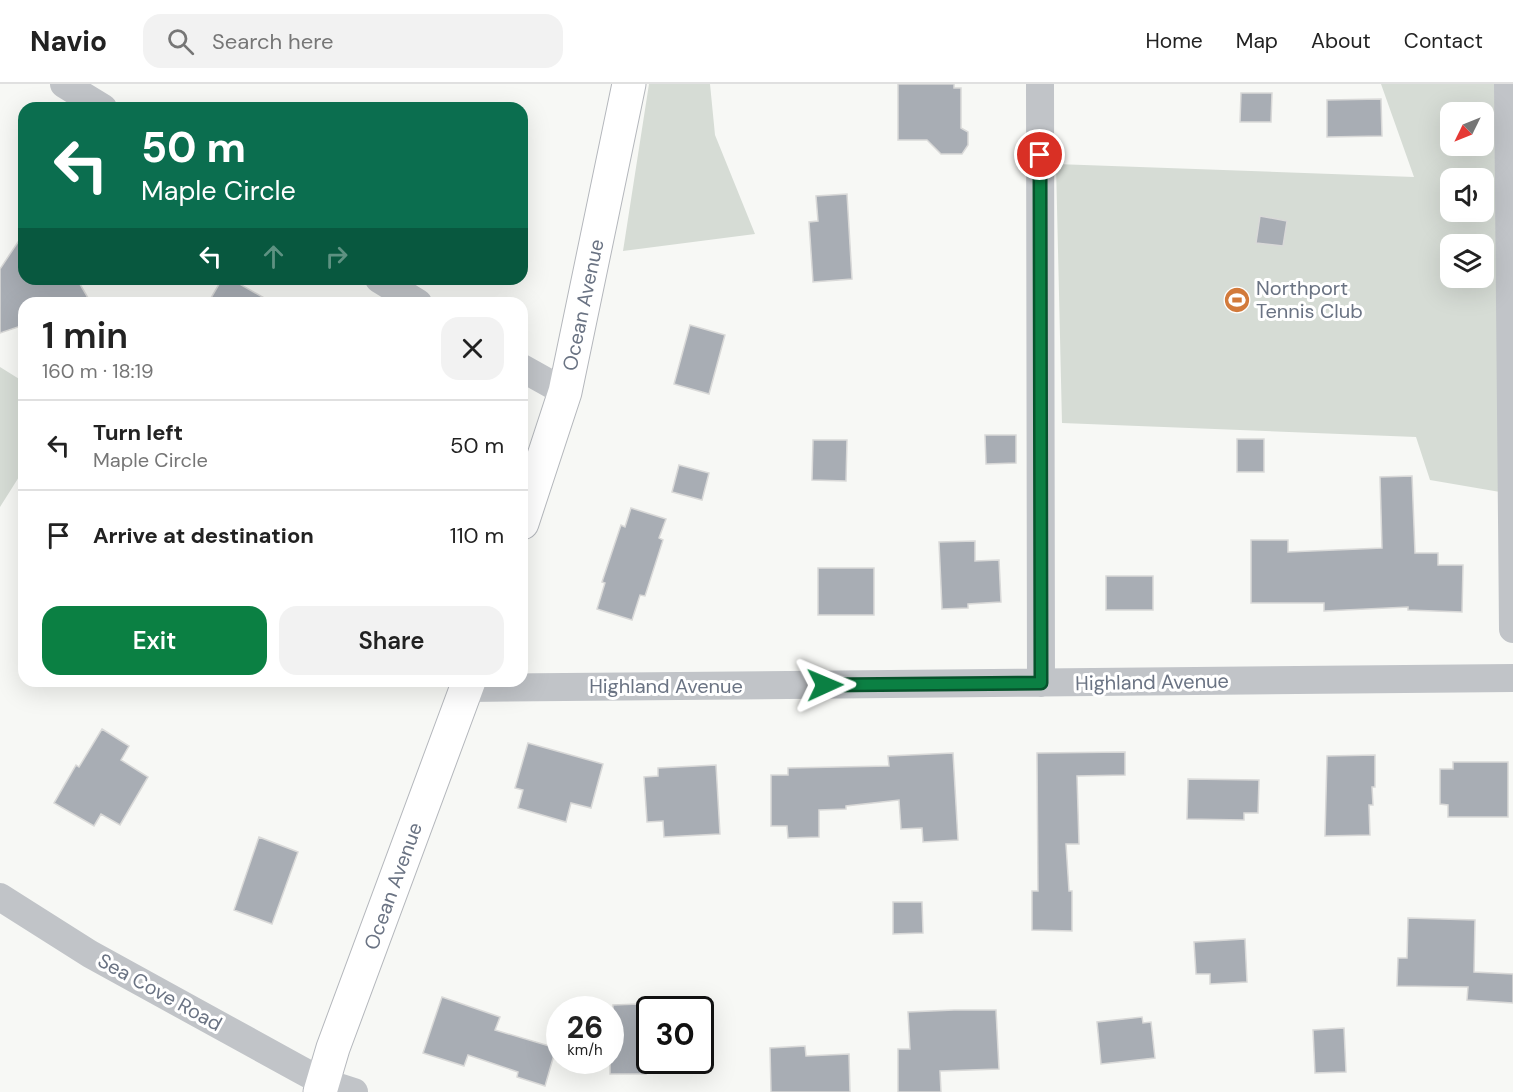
<!DOCTYPE html>
<meta charset="utf-8">
<style>
body{margin:0;font-family:"DM Sans",sans-serif;background:#f2f2f2;color:#222;height:100vh;display:flex;flex-direction:column;font-size:22px;white-space:nowrap}
*{box-sizing:border-box;margin:0}
p{font-size:20px;color:#767676}
.icon{flex:none;width:33px;height:33px;fill:none;stroke:currentColor;stroke-width:2;stroke-linecap:round;stroke-linejoin:round}
.map{position:relative;flex:1;overflow:hidden}
.details{position:absolute;left:18px;top:213px;width:510px;height:390px;display:flex;flex-direction:column;background:#fff;border-radius:18px;box-shadow:0 6px 24px #0002}
.details>*{flex:none}
.top-card{position:absolute;left:18px;top:18px;width:510px;height:183px;border-radius:18px;box-shadow:0 6px 24px #0002;background:#0b6e4f;color:#fff;overflow:hidden}
.needle{width:39px;rotate:227deg}
.fabs{position:absolute;left:1440px;top:18px;display:grid;gap:12px}
.fabs a{display:grid;place-items:center;width:54px;height:54px;border-radius:12px;background:#fff;box-shadow:0 6px 24px #0002;font-size:30px}
.speed{position:absolute;left:546px;top:912px;display:flex;gap:12px;font-size:30px;font-weight:700;text-align:center}
.speed>*{display:grid;place-content:center;width:78px;height:78px;border-radius:50%;background:#fff;box-shadow:0 6px 24px #0002;line-height:1}
.speed small{font-size:15px;font-weight:400}
.speed .limit{border:3px solid #111;border-radius:9px;background:#fff;color:#111}
.pin{position:absolute;display:grid;place-items:center;width:51px;height:51px;color:#fff;margin:-26px;border:3px solid #fff;border-radius:50%;box-shadow:0 2px 6px #0007}
.me{position:absolute;width:66px;margin:-33px;rotate:89deg;stroke-linejoin:round;filter:drop-shadow(0 0 4px #0008)}
.turn{display:flex;align-items:center;gap:21px;height:126px;padding:0 24px;font-size:27px}
.turn .icon{width:78px;height:78px;stroke-width:2.5}
.turn b{display:block;font-size:42px;line-height:51px}
.lanes{display:flex;align-items:center;height:57px;padding:0 24px;background:#0003;justify-content:center;gap:30px;direction:ltr}
.lanes .off{opacity:.35}
.round{display:grid;place-items:center;flex:none;width:63px;height:63px;border-radius:18px;background:#f2f2f2}
.head{display:flex;align-items:center;justify-content:space-between;height:102px;padding:0 24px}
h1{font-size:36px;font-weight:600;line-height:45px}
.primary-button{display:flex;gap:12px;margin-top:auto;padding:12px 24px}
.primary-button a{flex:1;height:69px;border-radius:18px;background:#0b8043;color:#fff;font-size:24px;font-weight:600;line-height:69px;text-align:center}
.primary-button a+a{background:#f2f2f2;color:#222}
ul{padding:0;list-style:none}
li{display:flex;align-items:center;gap:18px;height:90px;padding:0 24px;border-top:2px solid #e0e0e0}
li div{flex:1}
li b{display:block;font-size:22px}
li em{font-style:normal}
header{display:flex;align-items:center;gap:36px;box-sizing:border-box;height:84px;padding:0 30px;background:#fff;border-bottom:2px solid #e0e0e0}
header strong{font-size:28px}
nav{display:flex;gap:33px;margin-inline-start:auto;font-size:21px}
.search{width:420px;height:54px;background:#f2f2f2;display:flex;align-items:center;gap:15px;box-sizing:border-box;padding:0 21px;border-radius:18px;color:#767676;font-size:22px}
.map>svg:first-child{display:block}
.green{fill:#d6dcd5;fill-rule:evenodd}
.building{fill:#a8adb4;stroke:#d9d9d8;stroke-width:1.5}
.lines{fill:none;stroke-linecap:round;stroke-linejoin:round}
.secondary-casing{stroke:#b4b7bc;stroke-width:35}
.minor{stroke:#c1c4c8;stroke-width:28}
.secondary{stroke:#fff;stroke-width:33}
.route-casing{stroke:#07532c;stroke-width:15}
.route{stroke:#0b8043;stroke-width:10}
.labels{text-anchor:middle;dominant-baseline:central;stroke-width:6;stroke-linejoin:round;paint-order:stroke}
.poi-label{font-size:20px;fill:#6a7383;stroke:#fff;text-anchor:start}
.street-label{font-size:20px;fill:#6a7383;stroke:#fff}
</style>
<header>
<strong>Navio</strong>
<div class="search"><svg class="icon" aria-label="search" viewBox="0 0 24 24"><circle cx="10" cy="10" r="6"/><path d="M15 15l6 6"/></svg>Search here</div>
<nav><a>Home</a><a>Map</a><a>About</a><a>Contact</a></nav>
</header>
<div class="map">
<svg width="1513" height="1008" viewBox="0 0 1513 1008">
<rect width="100%" height="100%" fill="#f7f8f5"/>
<path class="green" d="M649,0H710L715,51L755,150L623,167Z
M1381,0H1496L1500,408L1430,396L1416,353L1062,339L1056,80L1414,93ZM1450,28H1484V62H1450ZM1450,94H1484V128H1450ZM1450,160H1484V194H1450Z
M0,283L24,298V385L0,423Z"/>
<path class="building" d="M898,0H954V4H961V44L968,48V61L962,70H941L927,56H898Z
M1241,9H1272L1271,38H1240Z
M1381,15L1382,52L1327,53V16Z
M847,110L852,195L813,198L809,138L818,137L816,112Z
M1260,132L1287,137L1283,162L1256,159Z
M24,149V195H77L91,219H24V241L0,249V185Z
M222,195H231L273,219H208Z
M690,241L725,251L709,310L674,300Z
M985,351H1016V379L986,380Z
M1237,355H1264V388H1237Z
M813,356H847L846,397L812,396Z
M679,381L709,389L702,416L672,408Z
M1412,392L1415,469H1438V481H1463L1462,528L1408,526V523L1324,527V519H1251V456H1288V468L1382,464L1380,393Z
M631,424L666,435L659,454L663,456L645,512L640,511L632,536L597,525L605,499L602,498L621,441L625,443Z
M975,457V477L999,476L1001,518L968,520V524L942,525L939,458Z
M818,484H874V531H818Z
M1106,492H1153V526H1106Z
M102,645L129,662L121,676L148,693L120,741L101,730L94,742L54,719L76,681L79,683Z
M528,659L603,680L591,724L571,719L566,738L518,724L523,706L515,704Z
M1125,668V691L1077,692L1079,760H1066L1069,807H1072V847L1032,846V807H1038L1037,669Z
M953,669L958,756L923,758L922,744L901,745L899,716L846,722V725L819,726V753L788,754L787,742H771V691H788V684L889,682L888,672Z
M1375,671V703H1372L1373,721H1369L1370,751L1325,752L1327,672Z
M1453,678H1508V733H1448V721L1440,720V685H1453Z
M716,681L720,750L664,753L663,737L647,738L644,693L658,692V684Z
M1188,695L1259,696L1258,729H1244V736L1187,735Z
M259,753L298,768L272,840L234,826Z
M893,818H922L923,849L893,850Z
M1408,834L1475,836L1474,888L1513,890V919L1467,916L1468,903L1397,902L1398,874H1407Z
M1245,855L1247,898L1210,900V890H1196L1194,858Z
M442,913L500,933L495,946L556,964L545,1002L517,993L518,988L468,971L464,982L423,969Z
M639,920L640,950H646V990H610V944H613V921Z
M954,926H996L999,985L940,987L941,1008H898V965H910L908,928Z
M1142,933L1143,939L1151,938L1155,974L1101,980L1097,938Z
M1344,944L1346,988L1315,989L1313,946Z
M805,962L806,972L849,970L850,1008H771L770,964Z"/>
<g class="lines">
<g class="secondary-casing">
<path id="secondary" d="M522,439L565,308L629,0
M320,1008L333,964L469,597"/>
</g>
<path class="minor" d="M64,0L103,24
M1040,0L1041,599
M1508,0L1513,545
M379,195L418,219
M522,284L565,308
M467,604L1513,594
M0,813L90,870L299,985L323,998L354,1008"/>
<use href="#secondary" class="secondary"/>
</g>
<g class="lines">
<g class="route-casing">
<path id="route" d="M825,601L1041,599L1040,71"/>
</g>
<use href="#route" class="route"/>
</g>
<defs>
<g id="stadium-disc" transform="scale(1.35)"><circle r="9.5" fill="#d27a3b" stroke="#fff"/><path d="M0-5a6.5 5 0 1 0 0 10a6.5 5 0 1 0 0-10ZM-3.5-1.8h7v3.6h-7Z" fill="#fff"/></g>
</defs>
<g fill-rule="evenodd">
<use href="#stadium-disc" x="1237" y="216"/>
</g>
<g class="labels">
<g class="poi-label">
<text x="1256" y="204">Northport<tspan x="1256" dy="23">Tennis Club</tspan></text>
</g>
<g class="street-label">
<text transform="translate(583 221) rotate(-78)">Ocean Avenue</text>
<text transform="translate(1152 598) rotate(-1)">Highland Avenue</text>
<text x="666" y="602">Highland Avenue</text>
<text transform="translate(393 802) rotate(-70)">Ocean Avenue</text>
<text transform="translate(160 908) rotate(29)">Sea Cove Road</text>
</g>
</g>
</svg>
<div class="fabs">
<a><svg class="needle" viewBox="-14 -14 28 28"><path d="M0-13l5 13h-10z" fill="#e53935"/><path d="M0 13l5-13h-10z" fill="#767676"/></svg></a>
<a><svg class="icon" aria-label="sound" viewBox="0 0 24 24"><path d="M4 9h4l5-4v14l-5-4H4zM17 9q2 3 0 6"/></svg></a>
<a><svg class="icon" aria-label="layers" viewBox="0 0 24 24"><path d="M12 4l9 5-9 5-9-5zM3 14l9 5 9-5"/></svg></a>
</div>
<div class="speed"><div>26<small>km/h</small></div><div class="limit">30</div></div>
<div class="pin" style="left:1040px;top:71px;background:#d93025"><svg class="icon" aria-label="arrive" viewBox="0 0 24 24"><path d="M6 21V4h12l-3 4 3 4H6"/></svg></div>
<svg class="me" style="left:825px;top:601px" viewBox="-20 -20 40 40"><path d="M0-17L14 15 0 8-14 15z" fill="#0b8043" stroke="#fff" stroke-width="4"/></svg>
<div class="top-card">
<div class="turn"><svg class="icon" aria-label="left" viewBox="0 0 24 24"><path d="M17 20v-9H6M10 6l-5 5 5 5"/></svg><div><b>50 m</b>Maple Circle</div></div>
<div class="lanes"><svg class="icon" aria-label="left" viewBox="0 0 24 24"><path d="M17 20v-9H6M10 6l-5 5 5 5"/></svg><svg class="icon off" aria-label="ahead" viewBox="0 0 24 24"><path d="M12 20V5M6 11l6-6 6 6"/></svg><svg class="icon off" aria-label="right" viewBox="0 0 24 24"><path d="M7 20v-9h11M14 6l5 5-5 5"/></svg></div>
</div>
<section class="details">
<div class="head"><div><h1>1 min</h1><p>160 m · 18:19</p></div><a class="round"><svg class="icon" aria-label="close" viewBox="0 0 24 24"><path d="M6 6l12 12M18 6L6 18"/></svg></a></div>
<ul>
<li><svg class="icon" aria-label="left" viewBox="0 0 24 24"><path d="M17 20v-9H6M10 6l-5 5 5 5"/></svg><div><b>Turn left</b><p>Maple Circle</p></div><em>50 m</em></li>
<li><svg class="icon" aria-label="arrive" viewBox="0 0 24 24"><path d="M6 21V4h12l-3 4 3 4H6"/></svg><div><b>Arrive at destination</b></div><em>110 m</em></li>
</ul>
<div class="primary-button"><a>Exit</a><a>Share</a></div>
</section>
</div>
